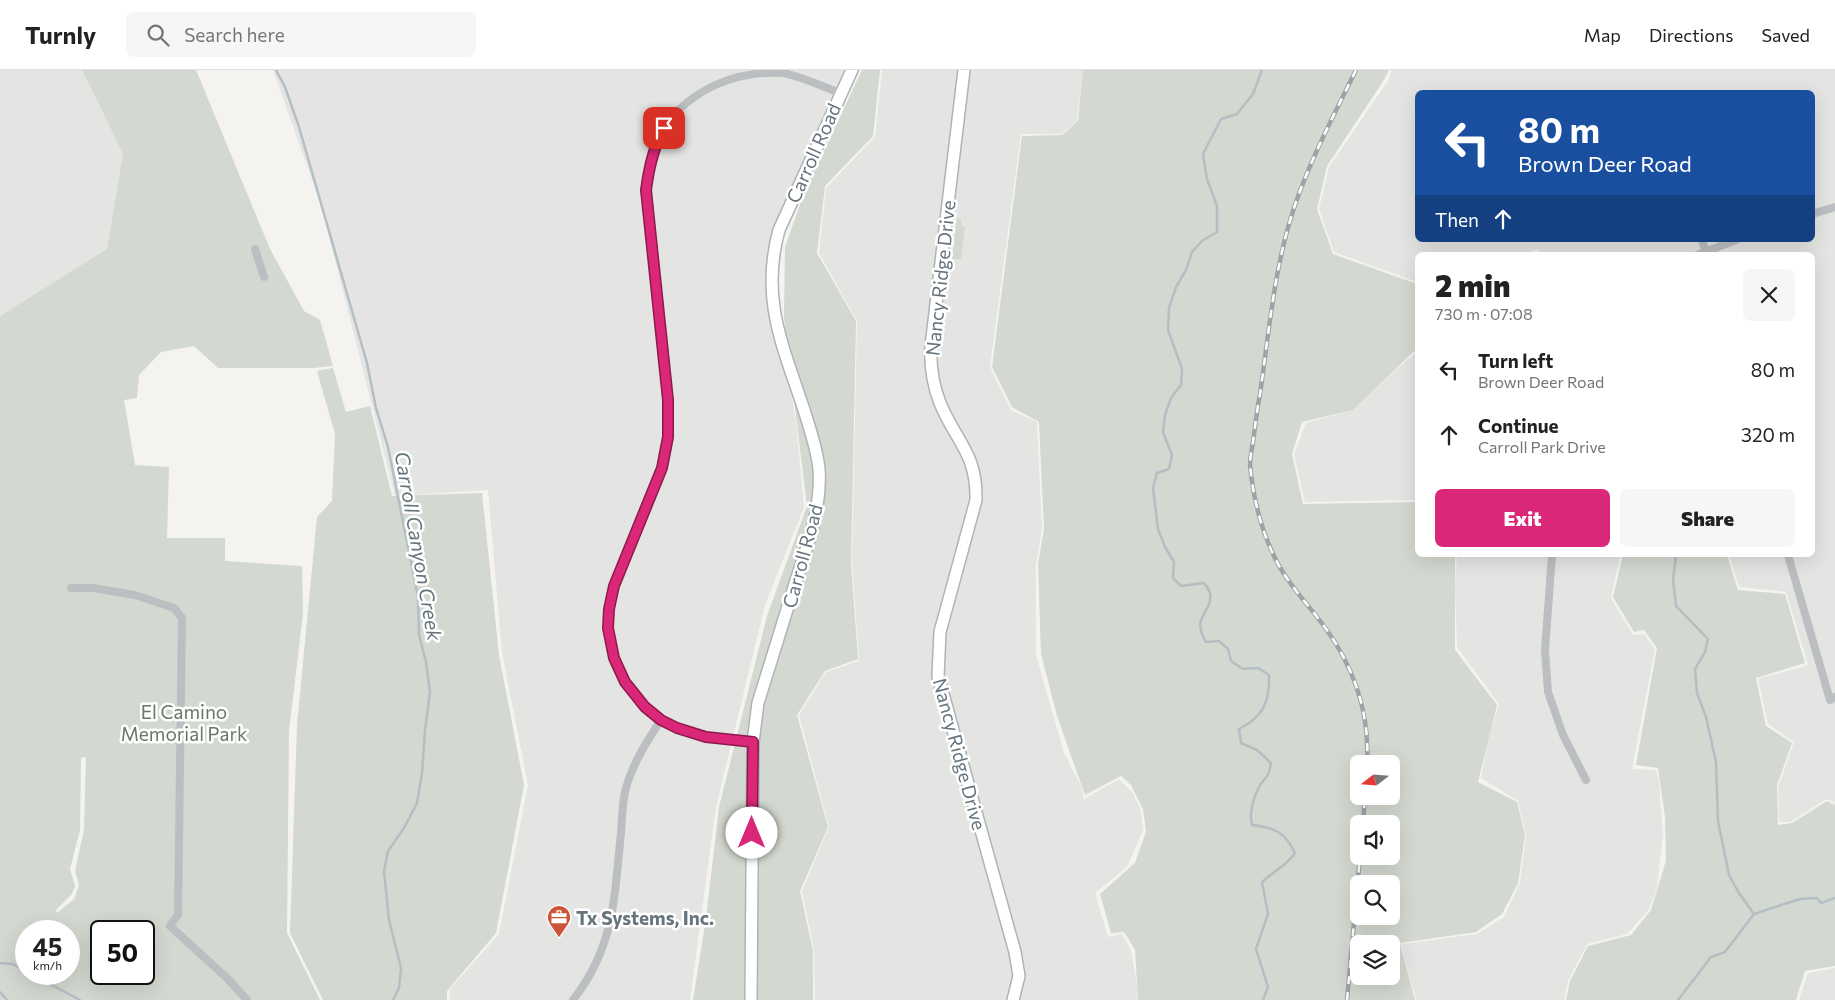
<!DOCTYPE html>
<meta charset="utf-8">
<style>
body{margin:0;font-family:Commissioner,sans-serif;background:#f6f6f6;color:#222;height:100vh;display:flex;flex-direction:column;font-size:19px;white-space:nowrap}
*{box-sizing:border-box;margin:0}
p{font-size:16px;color:#767676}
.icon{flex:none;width:28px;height:28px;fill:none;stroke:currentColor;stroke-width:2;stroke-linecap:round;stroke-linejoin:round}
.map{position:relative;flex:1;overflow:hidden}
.panel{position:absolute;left:1415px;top:182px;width:400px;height:305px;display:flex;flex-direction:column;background:#fff;border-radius:8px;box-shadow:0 5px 20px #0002}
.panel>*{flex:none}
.top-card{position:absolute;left:1415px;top:20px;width:400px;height:152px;border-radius:8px;box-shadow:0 5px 20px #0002;background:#1a4fa0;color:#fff;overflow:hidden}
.needle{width:32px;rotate:253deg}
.fabs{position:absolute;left:1350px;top:685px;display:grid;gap:10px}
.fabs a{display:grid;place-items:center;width:50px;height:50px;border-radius:8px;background:#fff;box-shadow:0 5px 20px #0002;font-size:25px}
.speed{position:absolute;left:15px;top:850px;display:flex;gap:10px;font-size:25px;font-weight:700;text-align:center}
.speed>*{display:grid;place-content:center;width:65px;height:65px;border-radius:50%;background:#fff;box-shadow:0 5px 20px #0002;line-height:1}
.speed small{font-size:12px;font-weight:400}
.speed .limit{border:2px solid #111;border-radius:8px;background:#fff;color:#111}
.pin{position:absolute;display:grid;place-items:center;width:42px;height:42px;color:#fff;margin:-21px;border-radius:10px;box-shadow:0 2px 8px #0006}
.me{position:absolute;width:55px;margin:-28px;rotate:0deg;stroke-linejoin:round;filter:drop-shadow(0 0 4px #0008)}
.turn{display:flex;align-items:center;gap:18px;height:105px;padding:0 20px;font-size:22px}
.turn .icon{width:65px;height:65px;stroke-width:2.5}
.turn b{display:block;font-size:35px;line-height:42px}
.then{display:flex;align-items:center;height:48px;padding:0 20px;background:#0003;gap:10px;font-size:19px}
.round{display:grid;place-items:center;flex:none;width:52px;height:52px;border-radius:8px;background:#f6f6f6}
.summary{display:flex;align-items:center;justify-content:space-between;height:85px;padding:0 20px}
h1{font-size:30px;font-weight:800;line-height:38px}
.action{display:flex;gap:10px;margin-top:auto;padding:10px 20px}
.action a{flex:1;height:58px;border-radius:8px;background:#db2777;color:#fff;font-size:20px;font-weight:800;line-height:58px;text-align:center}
.action a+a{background:#f6f6f6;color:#222}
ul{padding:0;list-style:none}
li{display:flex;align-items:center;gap:15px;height:65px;padding:0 20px}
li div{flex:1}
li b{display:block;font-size:19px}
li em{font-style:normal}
header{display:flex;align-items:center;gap:30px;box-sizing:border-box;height:70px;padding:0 25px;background:#fff;border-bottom:1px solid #e0e0e0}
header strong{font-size:24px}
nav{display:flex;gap:28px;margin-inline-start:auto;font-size:18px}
.search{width:350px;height:45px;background:#f6f6f6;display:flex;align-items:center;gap:12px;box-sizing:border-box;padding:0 18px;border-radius:8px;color:#767676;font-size:19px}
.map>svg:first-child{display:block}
.built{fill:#e4e5e3;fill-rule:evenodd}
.green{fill:#d3d8d0;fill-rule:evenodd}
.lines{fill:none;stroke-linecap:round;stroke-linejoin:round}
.stream{stroke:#b4bfc3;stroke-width:2.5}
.secondary-casing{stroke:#aeb3b6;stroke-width:14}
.street{stroke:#bbbfc1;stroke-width:8}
.secondary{stroke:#fff;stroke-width:11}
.rail-casing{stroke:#9da3a7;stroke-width:4.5}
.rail{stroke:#fff;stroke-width:2.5;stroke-dasharray:8;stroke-linecap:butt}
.route-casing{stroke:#8e194d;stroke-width:12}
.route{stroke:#db2777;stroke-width:9}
.labels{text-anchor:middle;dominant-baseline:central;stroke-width:5;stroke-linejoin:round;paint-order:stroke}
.street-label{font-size:19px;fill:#66747d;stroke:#fff}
.park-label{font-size:19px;fill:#687664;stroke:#fff}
.poi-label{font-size:19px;font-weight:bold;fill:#66747d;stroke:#fff;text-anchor:start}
.water-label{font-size:20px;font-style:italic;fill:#62757b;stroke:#fff}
</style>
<header>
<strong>Turnly</strong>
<div class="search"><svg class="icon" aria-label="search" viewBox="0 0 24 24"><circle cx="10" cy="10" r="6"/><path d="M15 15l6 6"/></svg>Search here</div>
<nav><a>Map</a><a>Directions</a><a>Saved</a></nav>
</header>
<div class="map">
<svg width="1835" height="930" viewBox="0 0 1835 930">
<rect width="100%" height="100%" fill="#f4f3f0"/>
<path class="built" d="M0,0H82L123,84L107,180L0,246Z
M273,0H853L768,185L796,352L804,437L765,535L716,737L690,930H450L449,920L499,864L528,715L502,583L488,420L395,426L321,135Z
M882,0H1083L1077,51L1061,64H1021L990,297L1011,340L1037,352L1042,458L1036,495V585L1064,683L1081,716L1084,729L1119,709L1133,723L1141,741L1143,760L1127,797L1095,823L1108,867L1122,864L1131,880L1137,916V930H815L814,880L802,821L829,757L799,645L826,602L859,591L852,489L857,251L819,183L826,118L875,67Z
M1392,0H1835V733L1827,729L1790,752H1779L1778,717L1794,672L1768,654L1758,609L1808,595L1786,522L1739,517L1729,485H1812V185H1540L1538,179L1520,185H1418L1417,212L1334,182L1319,139L1329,97L1387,12ZM1418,22H1812V170H1418Z
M1417,282V430L1305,432L1294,384L1306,353L1353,340L1395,300Z
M1457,485H1620L1611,528L1633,565L1644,564L1655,579L1632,699L1656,700L1659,711L1663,764L1657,819L1648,841L1627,864L1587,874L1568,911L1564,930H1416L1401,874L1477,864L1504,847L1520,812L1526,766L1518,731L1481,708L1489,666L1499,634L1457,577L1455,515Z
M1835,898V930H1799L1808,903Z"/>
<path class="green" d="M82,0H196L270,179L304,241L320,250L333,296L313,298H218L194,276L161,282L139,305L137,328L124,330L135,395L169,397L167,468H225V491L302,496L303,544L289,661L287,863L320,930H0V246L107,179L123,84ZM86,687L84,759L75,801L79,815L74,829L57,843L56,840L72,824L75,816L70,799L80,760L81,688ZM26,861H69V904H26ZM101,861H144V904H101Z
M862,0H880L873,66L825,116L817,183L856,251L851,493L858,589L825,601L797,645L828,757L800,821L813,881V930H693L706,848L719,737L767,546L807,436L784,248L785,177L804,123Z
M1083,0H1389L1384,10L1327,96L1317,139L1333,184L1417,214V280L1413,282L1353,340L1302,352L1292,384L1303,434L1417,432L1418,485H1455V580L1497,635L1478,712L1517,732L1525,765L1518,813L1502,844L1476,862L1400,873L1415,930H1138L1135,880L1124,862L1111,863L1100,824L1135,793L1146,762L1143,739L1131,715L1121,706L1085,725L1057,646L1041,584L1038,494L1044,459L1039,352L1012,337L992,297L1022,66L1062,65L1078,51ZM1359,694H1391V726H1359ZM1359,754H1391V786H1359ZM1359,814H1391V846H1359ZM1359,874H1391V906H1359Z
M957,149H961V155L965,157L961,189H952Z
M333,298L346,342L370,336L392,426L482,423L499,585L524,715L496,863L447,921V930H323L290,863L297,655L317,447L332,431L335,364L317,301Z
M1623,485H1727L1738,520L1785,524L1805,593L1756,608L1766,656L1792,673L1777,715L1778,755L1792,753L1827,731L1835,735V896L1805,901L1796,930H1566L1570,911L1588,876L1631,865L1651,840L1666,791L1665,747L1658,698L1636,695L1657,578L1644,560L1634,562L1613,527Z"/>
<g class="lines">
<path class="stream" d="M276,0L285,17L299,57L367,293L376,338L388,377L418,527L419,565L426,592L430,622L425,660L422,703L417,733L404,758L388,781L384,801L389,850L401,898L399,918L393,930
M1262,0L1253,24L1237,44L1221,49L1203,84L1207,109L1217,136V162L1202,171L1192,182L1186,200L1176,217L1169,238L1168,260L1182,299L1181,315L1171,328L1165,345L1163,362L1172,385L1169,399L1157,403L1153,418L1158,459L1165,477L1174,492L1173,508L1181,516L1204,513C1206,515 1209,520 1210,523C1213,544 1190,545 1206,572L1219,571L1228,579L1231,591L1243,599L1258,598L1269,605C1270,632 1263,647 1239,659L1241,673L1257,680L1271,693C1268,710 1266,705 1259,717C1253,728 1249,744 1252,755C1275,758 1285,762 1295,783C1287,795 1273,802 1262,812L1268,844L1256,879L1268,917L1263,930
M1676,485L1673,510L1676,536L1708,569L1705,582L1695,599L1697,623L1706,647L1716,692L1718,751L1729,805L1739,823L1754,844
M0,893L13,894L26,901
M31,904L80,930
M0,922L7,930
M1678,930L1711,887L1725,882L1754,844L1800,829L1817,828L1821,833L1835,828"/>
<g class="secondary-casing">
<path id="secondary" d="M964,0L931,276C930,295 933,315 940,333C956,372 977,383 976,430L940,562L938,606L1015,882L1019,906L1013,930
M751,930L753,672L758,633C770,594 782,556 794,517C806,479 822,440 819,399C817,379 810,359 804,340C783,276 760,229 779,160L852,0"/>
</g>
<path class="street" d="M1812,144L1835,137
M1702,170L1707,185
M255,179L264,207
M1697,185L1736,170
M1552,485L1545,580L1548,622L1563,665L1586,710
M1788,485L1830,630L1835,627
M71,518H93L135,525L174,538L182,548L178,845L170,856L228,909L247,930
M753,672C700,667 668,665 632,621C574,548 640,471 662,398C668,378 669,359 669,338L646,120C647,112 648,102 650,94C662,33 722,0 782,3C798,5 824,17 840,23
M573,930C615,876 614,828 621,763C622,749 622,732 626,718C633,693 647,671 661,650"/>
<use href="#secondary" class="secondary"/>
<g class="rail-casing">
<path id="rail" d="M1356,0C1334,45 1310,90 1294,138C1274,198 1269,262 1260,324C1257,340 1255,356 1253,372C1252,379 1250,387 1250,395C1253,426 1260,457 1274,486C1286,512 1307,533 1324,556C1354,597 1370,643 1367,694
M1363,754L1365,726
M1347,930L1360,786"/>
</g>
<use href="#rail" class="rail"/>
</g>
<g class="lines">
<g class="route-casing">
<path id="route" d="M664,58C653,79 649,98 646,120L668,330V367L662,398L614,516L609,539L608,558L614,588L625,612L645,637L661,650L677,658L706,667L753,672L752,763"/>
</g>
<use href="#route" class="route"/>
</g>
<defs>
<g id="office-pin" transform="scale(1.25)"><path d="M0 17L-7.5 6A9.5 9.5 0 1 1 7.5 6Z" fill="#cc5438" stroke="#fff"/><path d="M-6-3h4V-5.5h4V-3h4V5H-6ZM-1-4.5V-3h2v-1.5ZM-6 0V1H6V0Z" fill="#fff"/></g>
</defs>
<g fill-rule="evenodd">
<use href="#office-pin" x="559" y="847"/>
</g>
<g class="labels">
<g class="street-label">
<text transform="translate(813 83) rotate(-66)">Carroll Road</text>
<text transform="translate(940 208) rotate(-84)">Nancy Ridge Drive</text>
<text transform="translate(802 486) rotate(-75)">Carroll Road</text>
<text transform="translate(960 684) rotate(75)">Nancy Ridge Drive</text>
</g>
<g class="park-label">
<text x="184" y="641">El Camino<tspan x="184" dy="22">Memorial Park</tspan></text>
</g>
<g class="poi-label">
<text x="576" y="847">Tx Systems, Inc.</text>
</g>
<g class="water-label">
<text transform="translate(419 476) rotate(80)">Carroll Canyon Creek</text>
</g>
</g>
</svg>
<div class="fabs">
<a><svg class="needle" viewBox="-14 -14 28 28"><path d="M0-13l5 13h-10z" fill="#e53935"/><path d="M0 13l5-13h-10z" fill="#767676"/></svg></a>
<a><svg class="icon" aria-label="sound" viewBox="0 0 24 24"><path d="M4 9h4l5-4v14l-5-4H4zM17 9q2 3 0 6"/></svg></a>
<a><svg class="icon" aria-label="search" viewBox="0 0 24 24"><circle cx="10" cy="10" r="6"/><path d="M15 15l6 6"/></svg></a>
<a><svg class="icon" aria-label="layers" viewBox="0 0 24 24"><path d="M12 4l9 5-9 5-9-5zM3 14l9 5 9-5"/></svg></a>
</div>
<div class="speed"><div>45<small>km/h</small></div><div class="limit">50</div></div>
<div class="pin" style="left:664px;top:58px;background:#d93025"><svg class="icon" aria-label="arrive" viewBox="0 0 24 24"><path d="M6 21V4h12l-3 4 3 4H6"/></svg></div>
<svg class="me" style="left:752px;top:763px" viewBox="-20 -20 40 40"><circle r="19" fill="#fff"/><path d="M0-13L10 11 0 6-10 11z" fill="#db2777"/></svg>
<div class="top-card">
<div class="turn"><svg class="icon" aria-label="left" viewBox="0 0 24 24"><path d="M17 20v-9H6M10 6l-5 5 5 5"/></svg><div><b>80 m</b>Brown Deer Road</div></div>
<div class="then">Then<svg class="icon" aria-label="ahead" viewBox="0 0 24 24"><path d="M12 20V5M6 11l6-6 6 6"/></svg></div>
</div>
<section class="panel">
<div class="summary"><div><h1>2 min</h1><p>730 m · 07:08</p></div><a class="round"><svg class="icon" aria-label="close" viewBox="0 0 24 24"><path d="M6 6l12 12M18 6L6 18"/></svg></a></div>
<ul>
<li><svg class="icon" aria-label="left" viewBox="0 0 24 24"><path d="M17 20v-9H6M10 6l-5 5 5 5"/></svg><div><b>Turn left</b><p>Brown Deer Road</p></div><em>80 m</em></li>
<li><svg class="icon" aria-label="ahead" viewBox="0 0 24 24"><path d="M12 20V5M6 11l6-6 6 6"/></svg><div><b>Continue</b><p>Carroll Park Drive</p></div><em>320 m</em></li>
</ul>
<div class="action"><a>Exit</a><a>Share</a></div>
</section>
</div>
